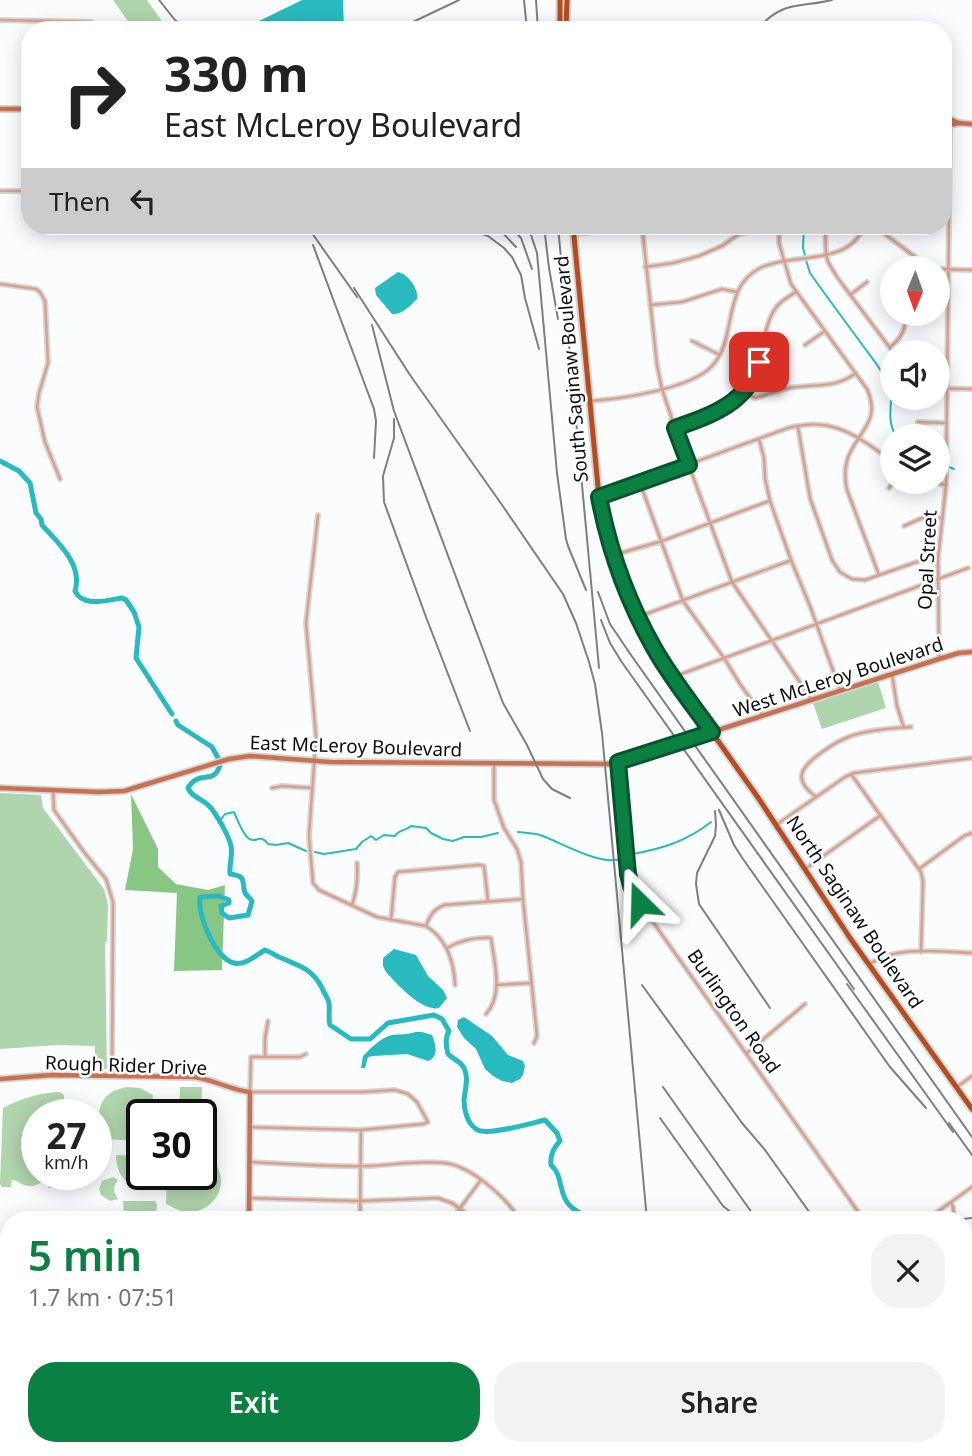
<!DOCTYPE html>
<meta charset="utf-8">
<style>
body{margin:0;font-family:"Noto Sans",sans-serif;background:#f2f2f2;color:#222;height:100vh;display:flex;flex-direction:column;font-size:26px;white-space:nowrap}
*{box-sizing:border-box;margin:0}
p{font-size:23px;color:#767676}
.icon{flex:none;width:38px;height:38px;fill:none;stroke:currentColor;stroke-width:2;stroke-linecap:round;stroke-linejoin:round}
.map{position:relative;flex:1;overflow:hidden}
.drawer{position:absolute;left:0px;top:1211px;width:973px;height:245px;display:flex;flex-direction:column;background:#fff;border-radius:28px 28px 0 0;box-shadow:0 4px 18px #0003}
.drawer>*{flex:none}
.hud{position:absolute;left:21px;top:21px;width:931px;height:214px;border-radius:28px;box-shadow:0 4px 18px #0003;background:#fff;color:#222;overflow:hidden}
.needle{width:46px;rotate:181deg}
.fabs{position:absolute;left:880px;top:256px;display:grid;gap:14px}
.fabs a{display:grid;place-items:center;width:70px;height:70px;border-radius:50%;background:#fff;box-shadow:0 4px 18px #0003;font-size:35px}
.speed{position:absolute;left:21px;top:1099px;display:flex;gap:14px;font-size:35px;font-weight:700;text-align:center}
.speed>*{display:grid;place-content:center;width:91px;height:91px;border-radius:50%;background:#fff;box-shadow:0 4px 18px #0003;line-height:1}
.speed small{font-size:18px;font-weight:400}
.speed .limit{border:4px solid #111;border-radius:10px;background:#fff;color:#111}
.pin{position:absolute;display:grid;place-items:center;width:60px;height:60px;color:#fff;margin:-30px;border-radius:14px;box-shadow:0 4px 10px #0006}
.me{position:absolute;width:77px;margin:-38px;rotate:338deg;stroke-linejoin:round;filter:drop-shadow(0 0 5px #0008)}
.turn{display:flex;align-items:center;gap:24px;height:147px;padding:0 28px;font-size:32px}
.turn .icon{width:91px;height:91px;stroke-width:2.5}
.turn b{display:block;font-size:49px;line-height:60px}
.then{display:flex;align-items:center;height:66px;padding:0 28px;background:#0003;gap:14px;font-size:26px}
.round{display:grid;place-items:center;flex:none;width:74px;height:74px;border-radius:28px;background:#f2f2f2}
.summary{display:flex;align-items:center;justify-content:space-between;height:119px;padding:0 28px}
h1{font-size:42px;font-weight:600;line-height:52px;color:#0b8043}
.cta{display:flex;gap:14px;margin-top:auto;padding:14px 28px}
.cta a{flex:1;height:80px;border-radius:28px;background:#0b8043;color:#fff;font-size:28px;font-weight:600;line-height:80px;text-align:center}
.cta a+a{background:#f2f2f2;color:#222}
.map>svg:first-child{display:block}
.green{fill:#afd5ac}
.forest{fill:#88c783}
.water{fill:#29bac0}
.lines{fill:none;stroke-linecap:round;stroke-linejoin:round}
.stream{stroke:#29bac0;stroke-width:2}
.river{stroke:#29bac0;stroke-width:5}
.street-casing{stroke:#d4d6d7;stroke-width:6}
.secondary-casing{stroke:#d4d6d7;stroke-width:8}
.primary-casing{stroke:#d4d6d7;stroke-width:9}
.street{stroke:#dca08a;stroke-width:2.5}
.secondary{stroke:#c77150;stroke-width:4.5}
.primary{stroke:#b64d20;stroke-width:5}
.rail{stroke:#7d7f81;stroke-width:2}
.route-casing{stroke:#07532c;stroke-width:18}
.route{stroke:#0b8043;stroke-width:12}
.labels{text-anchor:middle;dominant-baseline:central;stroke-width:5;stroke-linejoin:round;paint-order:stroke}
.street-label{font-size:19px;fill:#0b0e11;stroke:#fff}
</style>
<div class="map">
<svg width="972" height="1456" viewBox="0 0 972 1456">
<rect width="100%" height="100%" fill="#fafcfd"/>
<path class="green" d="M113,0H147L168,30H134Z
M878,682L886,708L822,729L813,703Z
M0,793L41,795L43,808L104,889L108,904L107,942H105L107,1069L95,1068V1046L58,1045L0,1049Z
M128,1087L140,1088L153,1095L152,1115H142V1141L105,1139C94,1115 97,1091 128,1087Z
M180,1087H202L201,1115H179Z
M60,1092L64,1095V1115H37V1174H60L55,1186L53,1188H48V1181C41,1181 39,1185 32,1186C24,1187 19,1181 12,1180L11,1187H2L0,1184L3,1108C22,1098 39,1093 60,1092Z
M116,1155L142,1156V1174H150L149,1190C128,1188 116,1176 116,1155Z
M201,1159H214C217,1166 221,1173 221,1181C221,1201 201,1216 182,1211C176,1210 171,1206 166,1204L167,1174H201Z
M113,1177L118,1180C112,1188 113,1190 118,1199L110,1201L101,1195L99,1189L102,1181Z
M123,1201H155L157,1204L156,1220H127L124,1215Z"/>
<path class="forest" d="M131,794L158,849V867L176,884L208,890L225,885L222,970L174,971L177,893L125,890L133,849Z"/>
<path class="water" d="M302,0H343L344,30H241Z
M398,272C408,274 419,289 417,299C410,306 402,315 392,314L376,295L375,288Z
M394,949L416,955L428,976L443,990L447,998L439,1008C422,1012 397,984 386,972L383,966V958Z
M464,1017L492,1036L508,1055L523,1061L525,1066L523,1075L520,1079L512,1083L502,1081L493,1076L485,1069L476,1049L464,1038L457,1027L458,1020Z
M415,1032H422L432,1035C436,1045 439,1057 428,1061L407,1054L373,1056L368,1057L365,1068H361L363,1056C370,1049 381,1037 392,1035C400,1034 407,1035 415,1032Z"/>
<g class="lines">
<path class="stream" d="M804,226L803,248L805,255
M806,260L810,273C827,297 844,320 861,343C870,356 882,369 888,384C896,400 884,416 896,436
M938,463L944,466
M949,467L954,469
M219,822L225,814L234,812C237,819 242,833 248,838C256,845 259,832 268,844L276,845L288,843L306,851
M518,832C525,833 533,833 540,835C561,842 602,868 624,858
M315,852L324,854L356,849L362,842L371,836L376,840L384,835L395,836C399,829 406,831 411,826L426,828L431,833L443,839L453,841L464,837H481L498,833
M632,854C662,849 687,841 711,822
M964,1361H972
M863,1456L864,1447"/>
<path class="river" d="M0,461L19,471L30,483L36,513L41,519L42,525C58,543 83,564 75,591C83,608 107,600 122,598L126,600L134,612L139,627L136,658L172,714
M176,721L178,725L212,747L218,758
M220,765C213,787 200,768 188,788C192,798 202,798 209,806C216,813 229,836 231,846C233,854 229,865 230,874C248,876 241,882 245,893C247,896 250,898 252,901L248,915L229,918L222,913L221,906L229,903V900L219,896L200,897C197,915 215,958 234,963C245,966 256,955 265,950C271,952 274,955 279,957C299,966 312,968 322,988C324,993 328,998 329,1003C330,1011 328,1018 330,1025L351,1039H370L388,1023L434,1015L442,1019L449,1031C445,1038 446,1047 448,1054C453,1059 460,1061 464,1068C469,1078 465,1089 464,1100C464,1110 467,1123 476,1129C486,1137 532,1123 545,1120L557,1133L560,1141C553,1148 550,1155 551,1165C562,1174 559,1191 567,1202C569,1206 576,1211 580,1213C586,1218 595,1216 602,1220"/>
<g class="street-casing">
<path id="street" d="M0,20L92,22
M0,191H30
M642,226L657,365L662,389L675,428L732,582L812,700
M779,226V243L791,284L867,389C880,419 863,427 851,451C844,463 844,476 847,490L879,575
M825,226L826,254L828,262L837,277L893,352
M874,226L930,268
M574,234L662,226
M645,267L673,263L699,256L722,246L739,234L749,232L778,230
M909,268L915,259
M938,269L972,270
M0,284L36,289L40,292L45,301L48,363L39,393L37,407L45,442L60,479
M850,295L867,282
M650,305L682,302L722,289L737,292
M692,341L720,355
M805,345L825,331
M890,347C902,338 906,328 906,313
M938,388L972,389
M744,392L755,398C767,395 777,390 789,388C814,383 833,390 856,373
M590,401C620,399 691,389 712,366C738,338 721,288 760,268C793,252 849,267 864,226
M918,422L946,423
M798,427L810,498L832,560L840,572L852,579L865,580L925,559H938
M675,428C700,419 728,411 746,389C766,365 760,331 775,309C780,301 788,297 796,292
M759,439L764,458L765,478L770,501L791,560L810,606L840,690
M925,481L946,485
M640,483L683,601L724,658L740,684L763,716
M889,488L894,481
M599,497L788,428C833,416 857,436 892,461
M318,515L306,623L316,737L309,836L313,883L319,890L377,917L426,926C447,939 454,962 455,985
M904,526L922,518H941
M614,555L662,541L769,501
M638,617L789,561
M939,659L938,559L946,485L950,126
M892,674L897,706L904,728
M673,677L968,568
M617,762L628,874L630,886L636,898L864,1220
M494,764V800L504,828L517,849L521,862L523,899L537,1036L534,1043
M851,774L921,872L923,882L921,952
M272,788L282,786L312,788
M53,790L54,810L84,852L106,879L113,902L112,1076
M816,797C795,781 798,770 818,755C826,749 836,742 846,738C863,730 892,728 911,727
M776,825L845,777L854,773L972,758
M805,869L881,815
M919,869L964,836L972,833
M352,905C357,891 358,879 357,863
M391,920L395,877L398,872L478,865L484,866L488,901
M426,926C430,915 433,910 444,905L523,899
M447,948C461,940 474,937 491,938C494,961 504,995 486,1014
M869,964C899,945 938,952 972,953
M496,985L531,983
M747,1053L805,1004
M265,1055V1038L268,1021
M957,1087L972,1076
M249,1127L361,1130L423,1124L428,1122L417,1102L408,1094L395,1090L363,1092H250L251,1057H300L306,1054
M251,1162C290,1164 330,1167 369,1166C394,1165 419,1160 445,1163C471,1166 507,1198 520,1220
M249,1198L359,1201L438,1198L452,1203L475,1220
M951,1202L953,1207L954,1220
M360,1220L361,1130
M451,1220L481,1180
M926,1220L972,1187
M0,1292L9,1281
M0,1413L9,1404
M964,1424H972
M0,1446L9,1447
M88,1447L95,1456
M150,1456L158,1451L168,1449L252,1451L265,1454L339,1456
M827,1456V1447
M951,1456V1447"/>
</g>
<g class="secondary-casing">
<path id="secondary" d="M0,109H30
M943,119H950L958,123
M943,126L959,123L972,124
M0,788L99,792L124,791L229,759L250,756L330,762L608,764L712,732L939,659L959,653L972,652
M0,1079L52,1075L193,1077C213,1079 230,1090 250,1092L249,1220
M0,1306L9,1316
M0,1319L9,1328
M0,1361L9,1353
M118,1447L126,1456
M130,1447L138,1456
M446,1456V1447"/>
</g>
<g class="primary-casing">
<path id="primary" d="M560,30V0
M566,30L567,0
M573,226L599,497L614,555L632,604L652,643L673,677L759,799L850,938L972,1109
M695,737L700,727L699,714"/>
</g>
<use href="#street" class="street"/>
<use href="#secondary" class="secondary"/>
<use href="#primary" class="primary"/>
<path class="rail" d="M159,0L175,20L189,30
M524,0L527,30
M536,0L538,30
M396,30L459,0
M757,30C782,0 799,8 832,0
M307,226L357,297
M331,226L453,228L471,230L488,236L504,248L512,257L521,275L525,298L539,349
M491,226L500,230L516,247
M510,226L521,238L532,269
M528,226L537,253L557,473L566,539L568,546L586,590
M544,226L549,268L558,319
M558,226L599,668
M313,245L374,409L376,421L374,458
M354,288L410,375L500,502L563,594L576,623L589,662L595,684L602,733L647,1220
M372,325L394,411L503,703L527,745L543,779L552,789L570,798
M394,419V438L383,476L384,502L426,617L470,731
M598,592L610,624L631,655L972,1137
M601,620L610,643L621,661L854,989
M719,810L734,845L743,859L890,1067L926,1108
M715,811L716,825L715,836L697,873L696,884L699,904L770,1008
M847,984L953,1132
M642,985L742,1123L765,1150L815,1220
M663,1087L757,1220
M660,1118L723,1206L741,1220
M949,1123L972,1155
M953,1220L972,1218
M668,1447V1456
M678,1447L681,1456
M766,1456V1447"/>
</g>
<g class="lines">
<g class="route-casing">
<path id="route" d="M640,903L631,886L628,874L618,762L712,732C692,704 671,678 654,648C628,602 609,550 599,497L689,465L675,428C712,415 748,403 759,362"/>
</g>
<use href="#route" class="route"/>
</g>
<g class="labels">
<g class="street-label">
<text transform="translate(571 369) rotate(-95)">South Saginaw Boulevard</text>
<text transform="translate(927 560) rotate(-87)">Opal Street</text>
<text transform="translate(838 677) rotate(-18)">West McLeroy Boulevard</text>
<text transform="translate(356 746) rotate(2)">East McLeroy Boulevard</text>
<text transform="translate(855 912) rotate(56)">North Saginaw Boulevard</text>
<text transform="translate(734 1011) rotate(55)">Burlington Road</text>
<text transform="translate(126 1065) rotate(2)">Rough Rider Drive</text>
</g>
</g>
</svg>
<div class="fabs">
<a><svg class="needle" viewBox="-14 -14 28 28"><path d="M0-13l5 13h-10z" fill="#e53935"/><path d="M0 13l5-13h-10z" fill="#767676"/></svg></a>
<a><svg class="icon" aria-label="sound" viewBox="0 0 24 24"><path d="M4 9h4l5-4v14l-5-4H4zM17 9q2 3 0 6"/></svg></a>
<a><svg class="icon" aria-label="layers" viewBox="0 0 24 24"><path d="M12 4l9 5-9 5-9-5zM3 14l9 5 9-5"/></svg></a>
</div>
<div class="speed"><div>27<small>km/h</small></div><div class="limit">30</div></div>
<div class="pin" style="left:759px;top:362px;background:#d93025"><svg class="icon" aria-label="arrive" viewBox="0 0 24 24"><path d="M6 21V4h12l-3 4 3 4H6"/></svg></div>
<svg class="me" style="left:640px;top:903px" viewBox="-20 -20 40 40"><path d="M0-17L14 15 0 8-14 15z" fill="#0b8043" stroke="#fff" stroke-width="4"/></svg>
<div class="hud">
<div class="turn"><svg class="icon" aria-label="right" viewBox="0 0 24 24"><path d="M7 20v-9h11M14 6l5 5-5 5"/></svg><div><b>330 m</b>East McLeroy Boulevard</div></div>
<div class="then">Then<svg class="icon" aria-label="left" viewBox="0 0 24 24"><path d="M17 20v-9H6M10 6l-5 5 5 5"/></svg></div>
</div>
<section class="drawer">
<div class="summary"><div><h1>5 min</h1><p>1.7 km · 07:51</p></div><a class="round"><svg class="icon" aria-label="close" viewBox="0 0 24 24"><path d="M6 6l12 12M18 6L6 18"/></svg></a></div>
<div class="cta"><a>Exit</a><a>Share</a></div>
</section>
</div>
